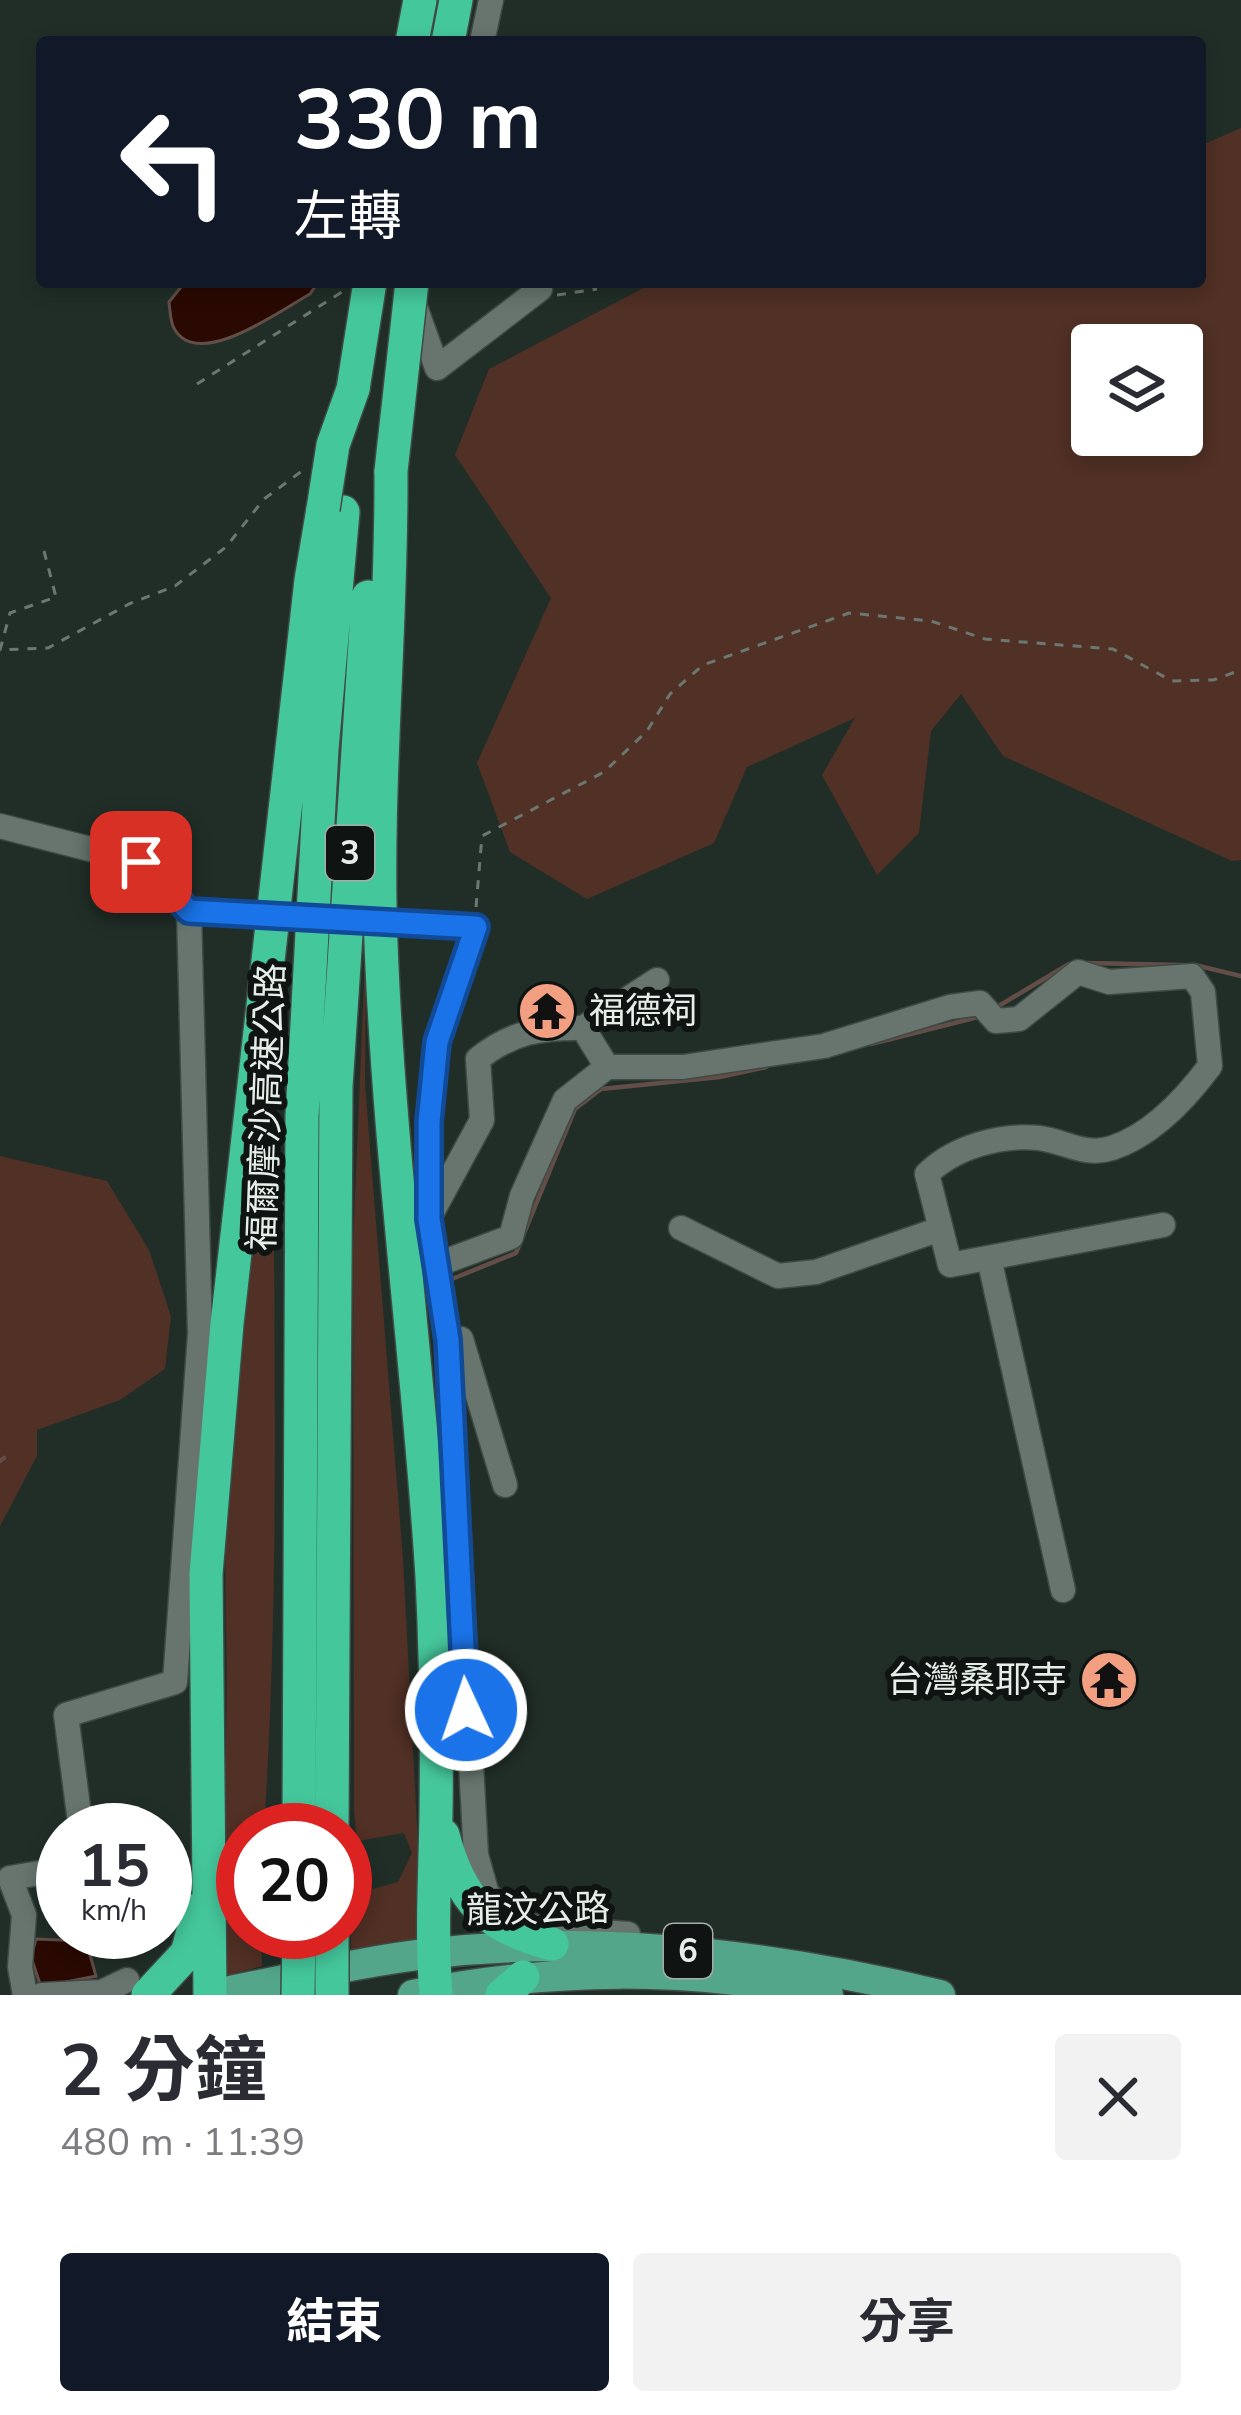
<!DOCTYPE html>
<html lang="zh-TW">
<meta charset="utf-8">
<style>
body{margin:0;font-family:"Nunito Sans","Noto Sans TC",sans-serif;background:#f2f2f3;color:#2b2b33;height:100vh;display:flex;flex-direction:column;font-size:45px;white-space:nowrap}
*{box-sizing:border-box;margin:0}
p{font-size:39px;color:#7c7c81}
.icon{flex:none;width:66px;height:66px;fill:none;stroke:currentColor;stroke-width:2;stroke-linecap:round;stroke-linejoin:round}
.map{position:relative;height:1995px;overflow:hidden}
.panel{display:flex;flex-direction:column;background:#fff;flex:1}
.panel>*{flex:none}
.banner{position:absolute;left:36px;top:36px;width:1170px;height:252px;border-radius:12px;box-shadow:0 6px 18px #0003;background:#111827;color:#fff;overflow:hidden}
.controls{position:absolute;left:1071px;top:324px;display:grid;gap:24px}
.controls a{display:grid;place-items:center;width:132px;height:132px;border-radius:12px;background:#fff;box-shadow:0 6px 18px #0003;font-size:60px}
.speed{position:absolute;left:36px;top:1803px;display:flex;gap:24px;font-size:60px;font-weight:700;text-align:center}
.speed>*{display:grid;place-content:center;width:156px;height:156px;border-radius:50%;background:#fff;box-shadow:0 6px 18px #0003;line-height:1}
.speed small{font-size:30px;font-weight:400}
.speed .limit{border:18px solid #d22;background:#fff;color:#111}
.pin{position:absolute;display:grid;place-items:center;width:102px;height:102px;color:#fff;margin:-51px;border-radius:24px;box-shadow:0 6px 18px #0006}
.me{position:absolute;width:132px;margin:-66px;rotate:357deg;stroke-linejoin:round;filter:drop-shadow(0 0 9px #0008)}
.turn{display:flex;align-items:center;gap:42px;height:252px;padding:0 60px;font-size:54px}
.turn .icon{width:156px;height:156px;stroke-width:2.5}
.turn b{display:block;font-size:84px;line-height:102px}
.round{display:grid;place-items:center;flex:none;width:126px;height:126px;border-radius:12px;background:#f2f2f3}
.summary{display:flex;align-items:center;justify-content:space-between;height:204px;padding:0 60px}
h1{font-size:72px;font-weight:700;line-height:90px}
.primary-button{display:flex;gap:24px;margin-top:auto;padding:24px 60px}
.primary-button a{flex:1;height:138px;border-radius:12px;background:#111827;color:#fff;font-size:48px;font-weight:700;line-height:138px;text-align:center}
.primary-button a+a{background:#f2f2f3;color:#2b2b33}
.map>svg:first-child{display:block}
.green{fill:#513025;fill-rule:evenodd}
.water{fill:#290901;stroke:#624e47;stroke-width:3}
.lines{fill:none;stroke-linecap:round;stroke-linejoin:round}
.stream{stroke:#624e47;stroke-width:4.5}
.minor-casing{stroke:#3f4a45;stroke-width:27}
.major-casing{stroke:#3f4a45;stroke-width:33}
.highway-casing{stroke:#3f4a45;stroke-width:36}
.path{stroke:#6c7772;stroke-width:3;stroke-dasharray:9 9;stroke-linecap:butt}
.minor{stroke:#67756e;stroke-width:24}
.major{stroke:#53a68a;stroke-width:30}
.highway{stroke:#45c79c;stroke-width:33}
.minor-bridge-casing{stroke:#3f4a45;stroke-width:27;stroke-linecap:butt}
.highway-bridge-casing{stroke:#3f4a45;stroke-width:36;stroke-linecap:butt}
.minor-bridge{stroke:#67756e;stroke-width:24}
.highway-bridge{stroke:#45c79c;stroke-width:33}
.route-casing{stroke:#114b97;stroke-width:30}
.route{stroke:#1a73e8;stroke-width:21}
.labels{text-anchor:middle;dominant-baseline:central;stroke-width:12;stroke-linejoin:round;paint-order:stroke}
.shield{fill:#0f1412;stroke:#a6ada9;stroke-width:3}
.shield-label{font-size:33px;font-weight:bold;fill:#e6eeea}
.poi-label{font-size:36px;fill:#e6eeea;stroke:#0f1412;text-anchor:start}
.street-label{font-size:36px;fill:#e6eeea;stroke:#0f1412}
</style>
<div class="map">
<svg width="1241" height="1995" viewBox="0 0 1241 1995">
<rect width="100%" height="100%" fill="#212e28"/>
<path class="green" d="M1241,128V860L1232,861L1003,756L961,694L931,731L919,833L877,875L822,775L855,718L747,767L714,843L587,899L510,852L477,763L551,598L455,455L489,369L655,282H1200V146ZM1182,345V435H1092V345Z
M366,934L365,1085L403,1559L423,1940L351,1950V1895L398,1882L412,1853L404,1833L357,1841L354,1812L353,1244Z
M273,1009C272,1282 282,1557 264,1830H243V1843L227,1842L224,1880L243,1893V1932H261L262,1966L222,1977C219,1897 224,1819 226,1739C229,1650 222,1562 227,1473C235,1317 267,1164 273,1009Z
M0,1156L107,1181L149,1250L171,1316L165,1369L120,1400L37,1430V1456L0,1526Z"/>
<path class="water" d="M185,282H318L310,294C281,310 200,370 175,330C170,323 170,310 169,302Z
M36,1939L86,1941L96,1976L41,1987L31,1957Z"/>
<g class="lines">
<path class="stream" d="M1087,963L1183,965
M1195,965L1241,976
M997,1007L1069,964
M871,1044L982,1016
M452,1279L516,1253L575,1109L601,1089L720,1077L766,1067
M0,1461L4,1458"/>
<g class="minor-casing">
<path id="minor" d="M482,42L491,0
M413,301L437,368L540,289
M0,826L141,862L189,911L200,1334L175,1682L66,1715L81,1830
M475,927L437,1043L429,1122V1219L448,1339L476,1855L487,1894L527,1926L628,1934
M583,1028L657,980
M430,1216L482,1120L478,1059C511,1032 542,1027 583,1028L607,1067
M681,1228L778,1276L816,1272L940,1229
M989,1258L1063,1590
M436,1265L511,1237L522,1196L565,1100L607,1067H683L824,1046L950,1007L980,1003L996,1021L1019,1019L1078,972L1109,982L1192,976L1203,992L1210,1066C1186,1098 1152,1135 1112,1148C1084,1157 1065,1141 1039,1138C1001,1134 954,1147 927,1174L950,1265L1163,1225
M448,1339H461L505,1485
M25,1995L20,1967L24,1915L10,1878L63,1869
M42,1995L102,1992L127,1980"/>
</g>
<g class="major-casing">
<path id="major" d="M210,1995C284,1981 359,1961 434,1953C604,1934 775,1955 940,1995
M413,1995C554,1967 687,1966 828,1995"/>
</g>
<g class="highway-casing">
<path id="highway" d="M412,42L420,0
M448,42L456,0
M353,389L370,282
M391,471C392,629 375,786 381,943C389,1156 419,1366 432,1577C436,1655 437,1736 436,1814C435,1875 431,1934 436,1995
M299,1830L302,1116L322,749L343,512
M332,1830L336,1087L368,597
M443,1835C460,1900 486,1927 552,1944
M148,1995L187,1953L199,1909
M210,1995L206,1574L227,1324L311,580L323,509
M502,1995L523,1977"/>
</g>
<path class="path" d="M557,295L597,289
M197,384L345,290
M44,551L56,597L10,613L0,650L48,648L129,604L175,586L226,547L264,499L302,471
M476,907L482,836L604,772L647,731L670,694L703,665L849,613L931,621L985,639L1113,649L1172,681L1213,680L1241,670"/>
<use href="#minor" class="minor"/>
<use href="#major" class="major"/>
<use href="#highway" class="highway"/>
<g class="minor-bridge-casing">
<path id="minor-bridge" d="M189,911L475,927"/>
</g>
<g class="highway-bridge-casing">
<path id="highway-bridge" d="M391,471L412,282
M323,509L333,445L353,389
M298,1995L299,1932
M332,1995V1932"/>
</g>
<use href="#minor-bridge" class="minor-bridge"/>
<use href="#highway-bridge" class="highway-bridge"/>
</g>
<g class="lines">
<g class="route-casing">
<path id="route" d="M141,862L189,911L476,927L437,1042L429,1122V1219L448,1340L466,1710"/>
</g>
<use href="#route" class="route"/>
</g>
<defs>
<g id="temple-disc" transform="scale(3)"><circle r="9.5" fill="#f39f82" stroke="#0f1412"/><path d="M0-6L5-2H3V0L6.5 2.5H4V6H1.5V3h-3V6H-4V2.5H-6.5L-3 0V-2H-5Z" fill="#111"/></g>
</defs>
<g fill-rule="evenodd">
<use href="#temple-disc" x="547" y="1011"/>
<use href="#temple-disc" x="1109" y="1680"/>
</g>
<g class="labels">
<g class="shield">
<rect x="326" y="826" width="48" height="54" rx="9"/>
<rect x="664" y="1924" width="48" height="54" rx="9"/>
</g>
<g class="shield-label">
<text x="350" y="853">3</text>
<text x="688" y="1951">6</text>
</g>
<g class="poi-label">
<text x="589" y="1011">福德祠</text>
<text x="1067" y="1680" text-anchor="end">台灣桑耶寺</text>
</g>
<g class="street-label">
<text transform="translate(267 1107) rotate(-88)">福爾摩沙高速公路</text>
<text transform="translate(538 1910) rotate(-1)">龍汶公路</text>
</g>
</g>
</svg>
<div class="controls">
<a><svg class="icon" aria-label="layers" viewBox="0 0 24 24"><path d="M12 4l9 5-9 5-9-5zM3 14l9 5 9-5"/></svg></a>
</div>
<div class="speed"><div>15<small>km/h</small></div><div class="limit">20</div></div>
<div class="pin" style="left:141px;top:862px;background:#d93025"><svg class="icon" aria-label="arrive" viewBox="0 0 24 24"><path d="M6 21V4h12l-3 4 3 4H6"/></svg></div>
<svg class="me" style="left:466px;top:1710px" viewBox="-20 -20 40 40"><circle r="17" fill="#1a73e8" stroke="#fff" stroke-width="3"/><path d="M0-11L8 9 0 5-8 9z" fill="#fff"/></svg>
<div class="banner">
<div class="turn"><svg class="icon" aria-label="left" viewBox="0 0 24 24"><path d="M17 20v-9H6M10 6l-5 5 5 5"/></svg><div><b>330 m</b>左轉</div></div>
</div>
</div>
<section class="panel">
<div class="summary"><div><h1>2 分鐘</h1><p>480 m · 11:39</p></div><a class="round"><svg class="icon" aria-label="close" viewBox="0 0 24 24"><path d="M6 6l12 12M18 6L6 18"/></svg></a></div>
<div class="primary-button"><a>結束</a><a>分享</a></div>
</section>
